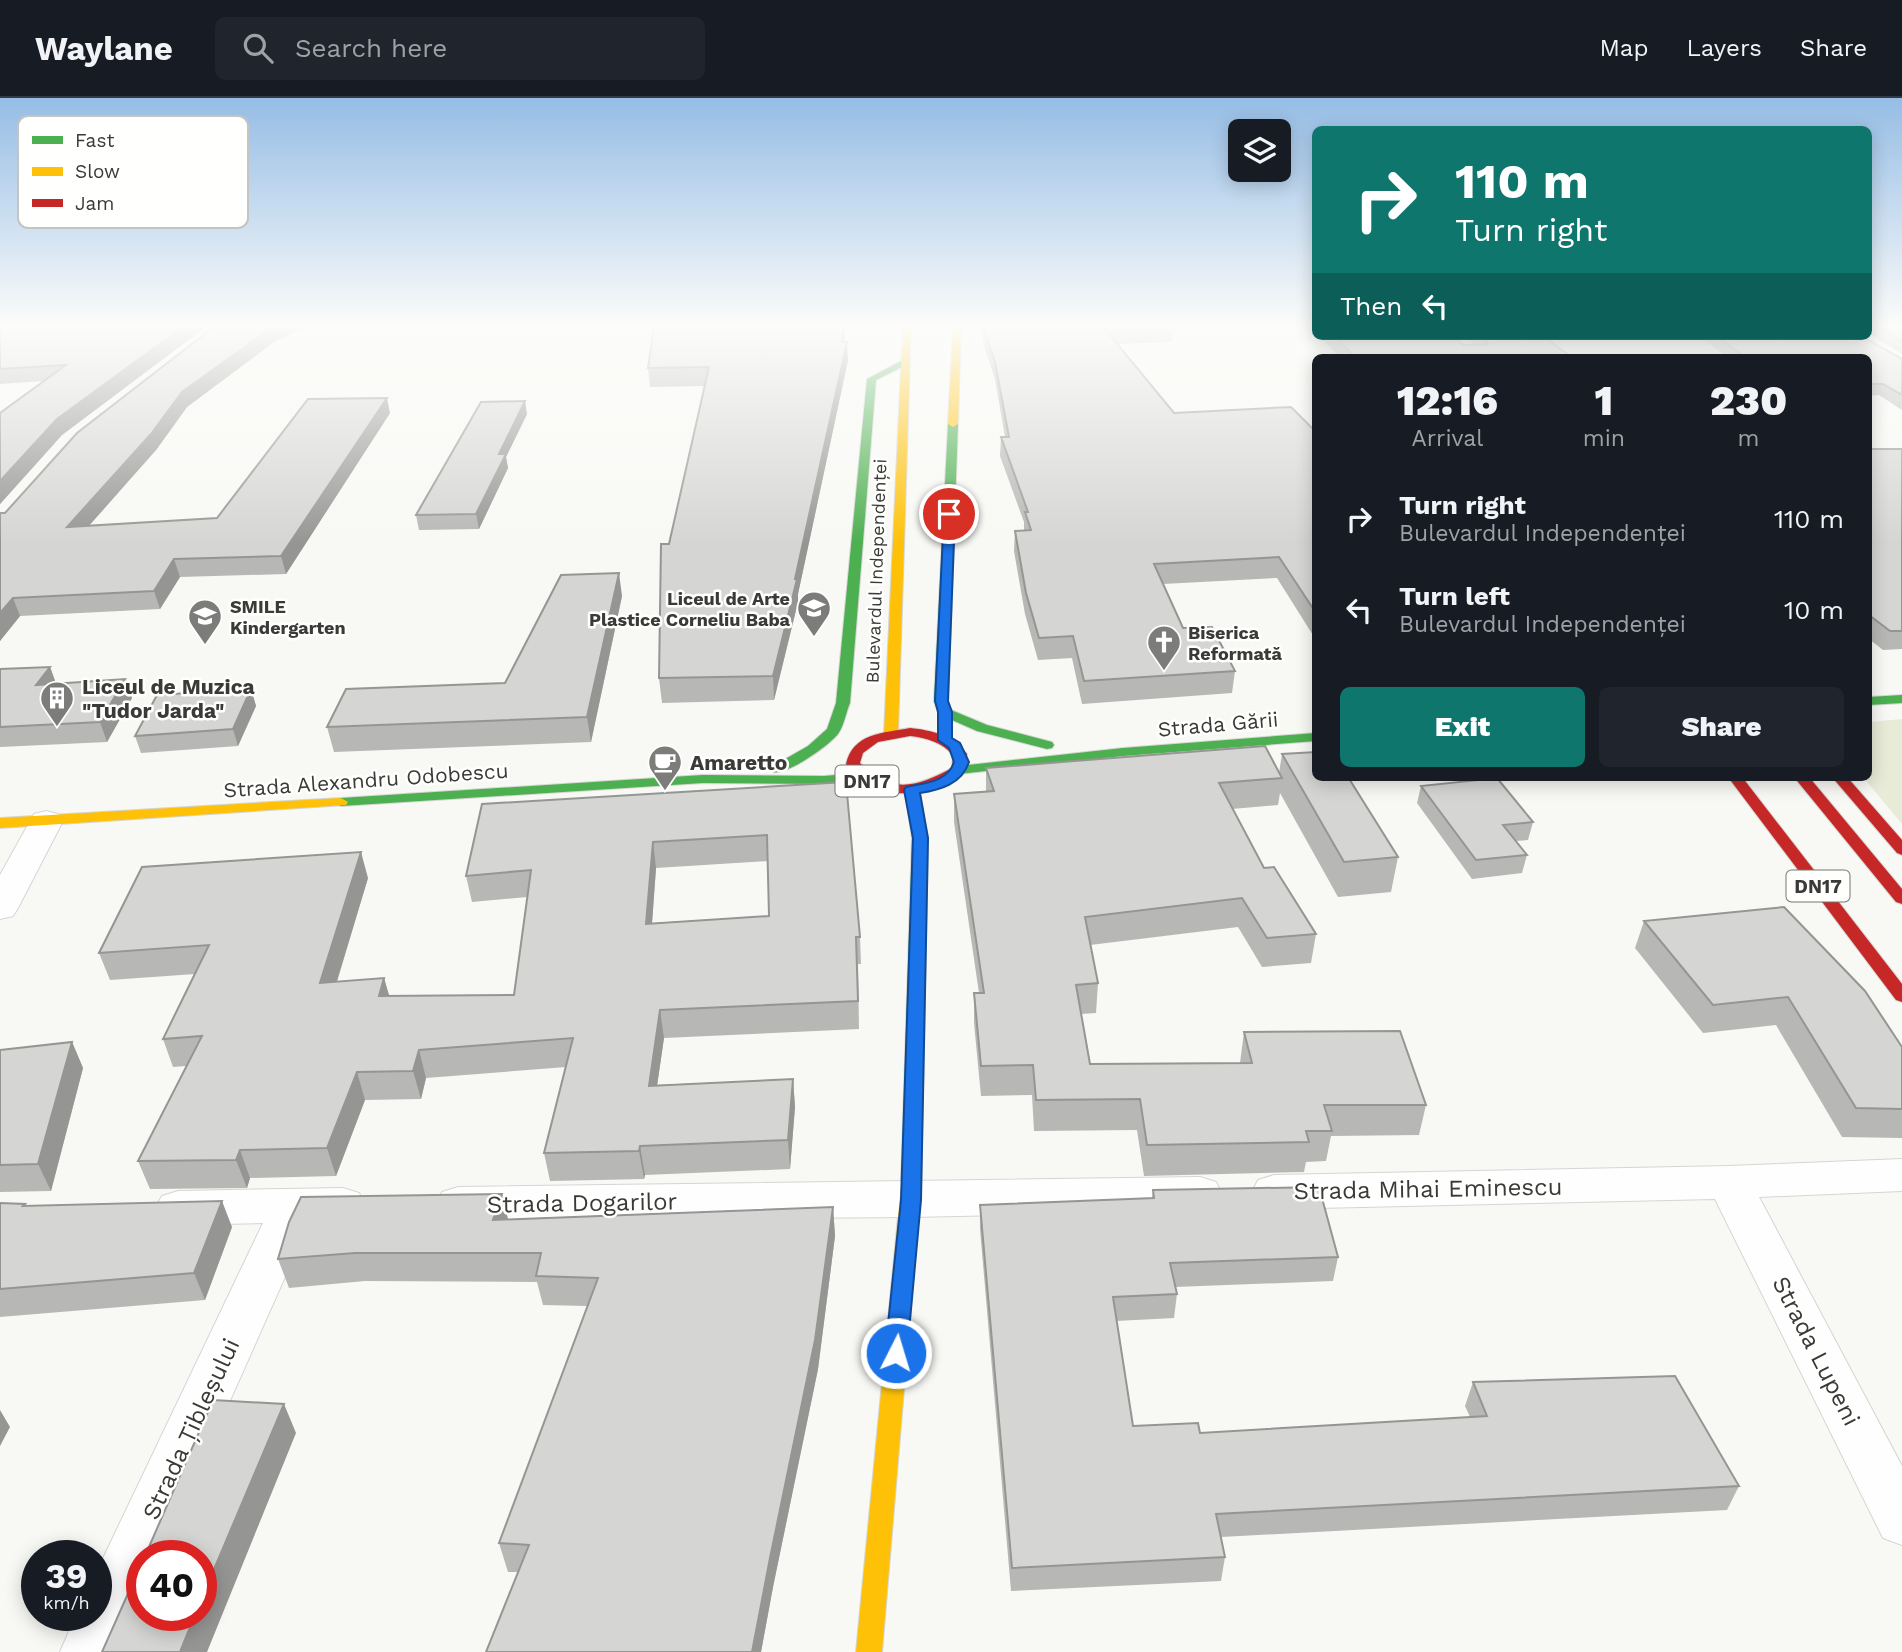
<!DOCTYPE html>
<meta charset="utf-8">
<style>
body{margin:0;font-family:"Work Sans",sans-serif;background:#20242c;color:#f1f3f6;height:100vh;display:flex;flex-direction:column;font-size:26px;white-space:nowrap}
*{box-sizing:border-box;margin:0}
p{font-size:23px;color:#9ea1a6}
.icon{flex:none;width:38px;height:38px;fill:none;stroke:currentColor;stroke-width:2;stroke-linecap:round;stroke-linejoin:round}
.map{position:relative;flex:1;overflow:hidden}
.sheet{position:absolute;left:1312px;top:256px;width:560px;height:427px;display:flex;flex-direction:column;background:#171b24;border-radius:10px;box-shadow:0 4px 18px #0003}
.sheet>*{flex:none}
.hud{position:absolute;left:1312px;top:28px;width:560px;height:214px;border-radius:10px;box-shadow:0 4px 18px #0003;background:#0f766e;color:#fff;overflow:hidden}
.fabs{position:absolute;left:1228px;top:21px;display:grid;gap:14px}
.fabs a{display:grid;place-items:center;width:63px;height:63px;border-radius:10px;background:#171b24;box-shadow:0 4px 18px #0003;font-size:35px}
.speed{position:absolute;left:21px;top:1442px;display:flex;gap:14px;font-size:35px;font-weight:700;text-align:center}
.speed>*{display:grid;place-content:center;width:91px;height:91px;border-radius:50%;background:#171b24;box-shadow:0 4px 18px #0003;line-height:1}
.speed small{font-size:18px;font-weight:400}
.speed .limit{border:10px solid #d22;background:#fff;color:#111}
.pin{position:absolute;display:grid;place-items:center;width:60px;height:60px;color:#fff;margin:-30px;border:4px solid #fff;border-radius:50%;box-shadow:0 2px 7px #0007}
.me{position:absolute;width:77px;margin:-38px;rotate:5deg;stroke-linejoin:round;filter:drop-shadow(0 0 5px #0008)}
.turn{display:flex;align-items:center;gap:24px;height:147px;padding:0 28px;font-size:32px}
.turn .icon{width:91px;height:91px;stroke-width:2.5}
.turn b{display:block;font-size:49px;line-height:60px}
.then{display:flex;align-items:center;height:66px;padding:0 28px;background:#0003;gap:14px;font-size:26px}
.eta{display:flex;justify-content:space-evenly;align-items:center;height:119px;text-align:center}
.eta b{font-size:42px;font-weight:800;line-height:49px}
.button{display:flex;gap:14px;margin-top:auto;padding:14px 28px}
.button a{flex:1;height:80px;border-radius:10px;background:#0f766e;color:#fff;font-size:28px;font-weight:800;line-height:80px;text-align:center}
.button a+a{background:#20242c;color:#f1f3f6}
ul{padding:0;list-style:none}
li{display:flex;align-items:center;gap:21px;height:91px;padding:0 28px}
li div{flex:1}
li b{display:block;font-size:26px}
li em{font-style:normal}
header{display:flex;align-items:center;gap:42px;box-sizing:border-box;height:98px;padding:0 35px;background:#171b24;border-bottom:2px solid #363941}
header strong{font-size:33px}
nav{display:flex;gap:38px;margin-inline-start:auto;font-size:24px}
.search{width:490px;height:63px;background:#20242c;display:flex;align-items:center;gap:18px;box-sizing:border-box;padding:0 24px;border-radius:10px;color:#9ea1a6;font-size:26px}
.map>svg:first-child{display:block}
.green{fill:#e8ebd8}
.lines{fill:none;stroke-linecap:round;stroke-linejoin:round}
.street-casing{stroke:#d5d6d3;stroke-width:2}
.fast-casing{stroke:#d5d6d3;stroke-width:2}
.slow-casing{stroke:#d5d6d3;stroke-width:2}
.jam-casing{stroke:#d5d6d3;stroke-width:2}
.street{fill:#fefefe;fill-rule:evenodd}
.fast{fill:#4caf50;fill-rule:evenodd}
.slow{fill:#ffc107;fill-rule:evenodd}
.jam{fill:#c62828;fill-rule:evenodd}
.wall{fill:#b7b8b5;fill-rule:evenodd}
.shaded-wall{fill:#959694}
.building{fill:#d5d6d3;stroke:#959694;stroke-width:2;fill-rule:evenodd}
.route{fill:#1a73e8;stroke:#114b97;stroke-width:2}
.labels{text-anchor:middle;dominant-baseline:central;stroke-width:5;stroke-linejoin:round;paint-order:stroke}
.far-street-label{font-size:18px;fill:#3a3a38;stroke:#fffffe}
.far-poi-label{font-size:18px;font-weight:bold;fill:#3a3a38;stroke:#fffffe;text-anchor:start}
.shield{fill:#fffffe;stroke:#757573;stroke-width:2}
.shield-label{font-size:19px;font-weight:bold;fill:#3a3a38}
.poi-label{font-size:21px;font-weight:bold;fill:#3a3a38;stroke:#fffffe;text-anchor:start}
.street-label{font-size:21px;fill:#3a3a38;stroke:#fffffe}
.near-street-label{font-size:24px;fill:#3a3a38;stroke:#fffffe}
.key{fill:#fffffe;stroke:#c4c4c3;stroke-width:2}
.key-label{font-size:19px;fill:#3a3a38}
</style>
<header>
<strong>Waylane</strong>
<div class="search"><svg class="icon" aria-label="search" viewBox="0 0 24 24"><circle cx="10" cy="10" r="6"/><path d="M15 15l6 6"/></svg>Search here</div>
<nav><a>Map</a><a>Layers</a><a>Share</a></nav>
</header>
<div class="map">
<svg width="1902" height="1554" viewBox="0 0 1902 1554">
<rect width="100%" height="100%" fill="#f8f9f5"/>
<path class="green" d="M1902,621V726L1863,679H1869V624Z"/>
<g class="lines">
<g class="street-casing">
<path id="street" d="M46,713L58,716L63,723L18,810L13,818L0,821V777L34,716Z
M1902,1061V1093L1759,1099L1902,1368V1447L1883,1440L1715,1101L1274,1111L1258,1106L1252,1094L1258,1082L1274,1077L1729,1068Z
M1200,1079L1216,1084L1222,1096L1216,1108L1200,1113L911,1119L458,1123L442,1118L436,1106L442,1094L458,1089Z
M343,1090L359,1095L365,1107L359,1119L343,1124L309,1125L161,1458H142V1502L119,1554H60L76,1517H96V1475L263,1125L178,1127L162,1122L155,1110L162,1098L178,1093Z"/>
</g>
<g class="fast-casing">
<path id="fast" d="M905,261L909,264L908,266L876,282L850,605C846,614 844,628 838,636C828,648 788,677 773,674L771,671L773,668L808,648L827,631L836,605L867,281Z
M953,323L958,326L948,603L951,612L987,627L1052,644L1054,647L1052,650L1047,651L977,633L952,622V642L945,646L938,642V614L934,603L948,326Z
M1902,597V605L1869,607V599Z
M1316,635V643L1123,658L959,676L952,672L959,668L1123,650Z
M859,675L866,679L864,682L824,686L703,685L341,708L334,704L341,700L703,677L824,678Z
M912,688L919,692L928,740L921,1088L918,1093L911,1095L904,1093L901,1088L912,740L905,692Z"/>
</g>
<g class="slow-casing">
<path id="slow" d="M903,228H911L898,636L891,640L884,636Z
M953,228H961L958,326L953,329L948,326Z
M341,700L348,704L346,707L0,730V720Z
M911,1081L918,1083L921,1088L882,1554H856L901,1088L904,1083Z"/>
</g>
<g class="jam-casing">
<path id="jam" d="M910,630C932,632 953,638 967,656L964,675C922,698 879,709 846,666C853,635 883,635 910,630ZM910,638C927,640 941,644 953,657L952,670C917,689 890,697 860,665L863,655L878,644Z
M1728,679H1742L1902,886V904L1896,902Z
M1794,679H1809L1902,791V806L1896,804Z
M1832,679H1847L1902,742V757L1897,755Z"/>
</g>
<use href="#street" class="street"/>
<use href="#fast" class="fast"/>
<use href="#slow" class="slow"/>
<use href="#jam" class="jam"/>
</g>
<path class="wall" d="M0,228H207L62,337L0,406V315L43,283L0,286Z
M215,228H307L274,244L187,309L156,352L89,427L217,420L390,315L286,476L180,479L160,511L20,518L0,543L5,415Z
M654,228H845L844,244L848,262L798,496V504L774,602L662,605L659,580L669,446L705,288L650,289L648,270Z
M983,228H1173L1172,244L1117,246L1174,315L1316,334V542L1277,480L1163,486L1183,530L1235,573L1232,595L1082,606L1072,560L1038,562L1025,516L1014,453L1015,433L1024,432V424L1000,358L1001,339H1005L995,281L983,245Z
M1309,228H1316V235Z
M1869,228H1902V256L1869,236Z
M1319,238H1454L1463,247H1474L1465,238H1549L1548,242L1571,259H1339Z
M1699,238H1861L1902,261V312L1879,297L1869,298V259H1727Z
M527,316L506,359L508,370L479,431L419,432L416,417Z
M1869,351H1902V551L1883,552L1869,541Z
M622,498L591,644L334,654L327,629L505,585Z
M50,569L56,586L132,600L107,644L0,649V571Z
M251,591L256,608L238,648L141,655L135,638Z
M1282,656L1398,759L1391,794L1338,799L1280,695L1278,707L1232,711L1264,770L1316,836L1311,865L1262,869L1238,829L1090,847L1098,885L1096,915L1081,916L1090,966L1240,965L1244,934L1426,1007L1419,1037L1331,1038L1326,1063L1306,1064L1304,1074L1144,1078L1137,1032L1034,1033L1032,997L981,998L974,925V895H979L954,724V696L986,694V670L1279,675Z
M846,684L860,839L861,866H858L859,931L664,940L657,987L793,981L795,1009L790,1071L645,1077L644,1081L550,1083L544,1055L566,969L426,980L421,1001L365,1002L336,1078L250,1080L247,1090L150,1091L138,1063L186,968L173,969L163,941L195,876L110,882L99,855L368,780L337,884L384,880L389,897H514L527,799L472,804L466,778ZM768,763L769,818L652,825L656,770Z
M1421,688L1533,724L1528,742L1516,743L1527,757L1522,775L1472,781L1417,705Z
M1644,823L1902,949V1040L1842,1039L1776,927L1703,935L1635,850Z
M72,944L83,970L51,1093L0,1094V952Z
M1153,1092L1338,1159L1333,1183L1175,1189L1177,1196L1174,1220L1116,1223L1133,1328L1200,1335L1470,1319L1465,1308L1473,1284L1739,1388L1727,1412L1221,1439L1225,1459L1221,1483L1011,1493L980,1131V1107L1152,1100Z
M0,1105L26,1108L232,1129L205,1202L0,1219Z
M833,1109L835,1138L818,1271L773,1489L761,1554H486L518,1474H508L499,1445L588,1208L543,1207L537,1184L365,1183L289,1190L278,1161L508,1121Z"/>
<path class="shaded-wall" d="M184,228H207L62,337L0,406V383L57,321Z
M274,228H307L274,244L187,309L156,352L73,446L67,429L182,294Z
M843,228H845L843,262L842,244Z
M847,244L848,262L798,496V504L774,602L773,578Z
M387,300L390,315L286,476L281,458Z
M525,303L527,316L506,359L508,370L479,431L476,416L499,356Z
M174,461L180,479L160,511L154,493Z
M619,475L622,498L591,644L587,619Z
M13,500L20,518L0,543V515Z
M50,569L57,588L36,587Z
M125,581L132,600L107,644L100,624Z
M251,591L256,608L238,648L233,631Z
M653,744L656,770L650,853L646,826Z
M361,754L368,780L328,912L320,885Z
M384,880L392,908L379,898Z
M660,912L664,940L653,1016L649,988Z
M72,944L83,970L51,1093L38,1066Z
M419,952L426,980L421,1001L413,973Z
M357,974L365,1002L336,1078L327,1050Z
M793,981L795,1009L790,1071L788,1042Z
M640,1048L645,1077L644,1081L639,1053Z
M240,1052L250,1080L247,1090L236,1062Z
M502,1096L509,1125L493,1122Z
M222,1103L232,1129L205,1202L194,1175Z
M833,1109L835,1138L818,1271L773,1489L761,1554H752Z
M284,1306L296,1335L207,1554H180L195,1517H201V1502Z
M0,1312L10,1329L0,1348Z"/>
<path class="building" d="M0,228H184L57,321L0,383V315L66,267L0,271Z
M215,228H274L182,294L151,336L67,429L217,420L308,301L387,300L281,458L174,461L154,493L13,500L0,515V415H5L77,335Z
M654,228H843L842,244H847L795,481H797L773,578L659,580L661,446H669L709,269L648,270Z
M983,228H1151L1104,230L1174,315L1291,309L1316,334V515L1279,459L1154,466L1183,530L1212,529L1235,573L1084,583L1073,538L1039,540L1026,495L1015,433L1031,432L1025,414H1028L1001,339H1009L995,264Z
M1878,228H1902V243Z
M1334,238H1454L1463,247H1486L1488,245L1481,238H1543L1571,259H1355Z
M1717,238H1861L1902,261V297L1883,286H1869V259H1745Z
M525,303L499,356H506L476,416L416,417L481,304Z
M1869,351H1902V533H1890L1869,517Z
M619,475L587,619L327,629L346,591L505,585L561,477Z
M50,569L36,587L125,581L100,624L0,629V571Z
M251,591L233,631L135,638L157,597Z
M1265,648L1282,680L1219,685L1264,770L1274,769L1316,836L1267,840L1242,800L1085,819L1098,885L1076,887L1090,966L1252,965L1244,934L1400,933L1426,1007H1324L1332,1033H1306L1309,1044L1147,1047L1140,1001L1036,1002L1033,967L981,968L974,895H984L954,696L994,693L986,670Z
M1316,654V679H1348L1398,759L1344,764L1282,656Z
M1497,680L1533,724L1503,727L1527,757L1476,762L1421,688Z
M846,684L860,839H856L858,903L660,912L649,988L793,981L788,1042L640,1048L639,1053L544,1055L573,940L419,952L413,973L357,974L327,1050L240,1052L236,1062L138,1063L202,938L163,941L209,847L99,855L142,769L361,754L320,885L384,880L379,898L514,897L531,772L466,778L482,706ZM767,737L769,818L646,826L653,744Z
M1784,809L1865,893L1902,949V1011L1856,1010L1788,899L1713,907L1644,823Z
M72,944L38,1066L0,1067V952Z
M1319,1089L1338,1159L1170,1165L1177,1196L1113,1199L1133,1328L1198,1325L1200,1335L1487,1318L1473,1284L1675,1278L1739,1388L1216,1416L1225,1459L1012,1470L980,1107L1154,1100L1153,1092Z
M502,1096L493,1122L833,1109L815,1242L770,1460L752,1554H486L529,1447L499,1445L598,1180L536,1178L541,1155H355L278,1161L289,1124L301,1099Z
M222,1103L194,1175L0,1191V1105L25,1106L23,1108Z
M213,1302L284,1306L201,1502V1458H145Z
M142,1464V1517H195L180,1554H102Z"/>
<linearGradient id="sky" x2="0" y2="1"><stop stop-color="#95bde5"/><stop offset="0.51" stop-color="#fcfcfa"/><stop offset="1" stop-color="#fcfcfa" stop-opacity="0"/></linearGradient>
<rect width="1902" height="446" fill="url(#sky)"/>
<path class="route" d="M949,412L955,416L948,603L952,614V640L960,645L969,664C962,686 940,692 920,695L928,740L921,1102L907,1255L904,1262L896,1264L888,1262L885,1255L901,1102L913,740L904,692L906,689C924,685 948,684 954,664L949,650L938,642V614L935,603L944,416Z"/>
<defs>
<g id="university-pin" transform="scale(1.75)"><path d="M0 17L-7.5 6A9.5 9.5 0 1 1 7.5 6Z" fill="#7c7d7a" stroke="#fffffe"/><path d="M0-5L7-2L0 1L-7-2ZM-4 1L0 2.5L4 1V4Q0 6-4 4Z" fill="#fff"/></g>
<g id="school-pin" transform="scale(1.75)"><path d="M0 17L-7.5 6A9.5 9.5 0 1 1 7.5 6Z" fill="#7c7d7a" stroke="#fffffe"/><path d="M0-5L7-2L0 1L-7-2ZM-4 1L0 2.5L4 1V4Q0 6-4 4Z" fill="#fff"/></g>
<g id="church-pin" transform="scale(1.75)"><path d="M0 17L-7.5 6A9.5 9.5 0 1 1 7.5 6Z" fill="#7c7d7a" stroke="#fffffe"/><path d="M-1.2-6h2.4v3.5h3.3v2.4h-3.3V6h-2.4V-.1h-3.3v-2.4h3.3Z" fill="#fff"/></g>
<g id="building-pin" transform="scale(1.75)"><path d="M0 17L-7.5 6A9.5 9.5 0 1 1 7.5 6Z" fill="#7c7d7a" stroke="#fffffe"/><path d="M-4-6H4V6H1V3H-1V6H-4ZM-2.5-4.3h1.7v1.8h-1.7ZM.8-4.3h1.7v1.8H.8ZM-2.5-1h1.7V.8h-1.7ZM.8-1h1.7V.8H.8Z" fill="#fff"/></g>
<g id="cafe-pin" transform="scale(1.75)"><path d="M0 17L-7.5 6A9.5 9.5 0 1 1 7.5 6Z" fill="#7c7d7a" stroke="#fffffe"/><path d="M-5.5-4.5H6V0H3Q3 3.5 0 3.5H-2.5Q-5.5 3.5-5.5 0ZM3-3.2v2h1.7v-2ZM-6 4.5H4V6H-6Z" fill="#fff"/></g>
</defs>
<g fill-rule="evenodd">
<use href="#university-pin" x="814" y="510"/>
<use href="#school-pin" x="205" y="518"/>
<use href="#church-pin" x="1164" y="544"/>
<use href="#building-pin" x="57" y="600"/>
<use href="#cafe-pin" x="665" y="664"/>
</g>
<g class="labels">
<g class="far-street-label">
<text transform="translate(876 473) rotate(-88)">Bulevardul Independenței</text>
</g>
<g class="far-poi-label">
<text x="790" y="500" text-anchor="end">Liceul de Arte<tspan x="790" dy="21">Plastice Corneliu Baba</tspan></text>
<text x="230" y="508">SMILE<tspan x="230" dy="21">Kindergarten</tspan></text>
<text x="1188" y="534">Biserica<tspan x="1188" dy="21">Reformată</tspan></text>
</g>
<g class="shield">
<rect x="835.5" y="667.5" width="63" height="31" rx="5"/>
<rect x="1786.5" y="772.5" width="63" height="31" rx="5"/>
</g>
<g class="shield-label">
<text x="867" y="683">DN17</text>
<text x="1818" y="788">DN17</text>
</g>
<g class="poi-label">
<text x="82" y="588">Liceul de Muzica<tspan x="82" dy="24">"Tudor Jarda"</tspan></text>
<text x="690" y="664">Amaretto</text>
</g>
<g class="street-label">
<text transform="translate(1218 626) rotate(-5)">Strada Gării</text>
<text transform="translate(366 682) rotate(-4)">Strada Alexandru Odobescu</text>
</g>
<g class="near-street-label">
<text transform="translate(1428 1091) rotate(-1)">Strada Mihai Eminescu</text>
<text transform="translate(582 1105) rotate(-1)">Strada Dogarilor</text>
<text transform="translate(1816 1253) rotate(63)">Strada Lupeni</text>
<text transform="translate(191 1331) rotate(-65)">Strada Țibleșului</text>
</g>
</g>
<rect x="18" y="18" width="230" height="112" rx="10" class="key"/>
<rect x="32" y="38" width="31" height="8" fill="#4caf50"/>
<rect x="32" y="69" width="31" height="9" fill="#ffc107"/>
<rect x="32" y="101" width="31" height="8" fill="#c62828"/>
<g class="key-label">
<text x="75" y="49">Fast</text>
<text x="75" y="80">Slow</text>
<text x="75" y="112">Jam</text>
</g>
</svg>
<div class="fabs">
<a><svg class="icon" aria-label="layers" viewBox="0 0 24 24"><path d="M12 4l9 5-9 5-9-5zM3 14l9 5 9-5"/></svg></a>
</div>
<div class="speed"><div>39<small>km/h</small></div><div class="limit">40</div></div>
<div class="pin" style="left:949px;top:416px;background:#d93025"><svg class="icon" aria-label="arrive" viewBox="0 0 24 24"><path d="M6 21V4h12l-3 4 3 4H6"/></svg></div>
<svg class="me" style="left:896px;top:1255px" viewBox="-20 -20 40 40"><circle r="17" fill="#1a73e8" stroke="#fff" stroke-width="3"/><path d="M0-11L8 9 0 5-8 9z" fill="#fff"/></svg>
<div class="hud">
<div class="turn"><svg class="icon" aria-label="right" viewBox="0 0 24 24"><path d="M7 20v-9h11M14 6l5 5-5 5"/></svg><div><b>110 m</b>Turn right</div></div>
<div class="then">Then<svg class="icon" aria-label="left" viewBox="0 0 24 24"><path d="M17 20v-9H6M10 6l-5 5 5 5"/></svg></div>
</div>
<section class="sheet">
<div class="eta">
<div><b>12:16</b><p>Arrival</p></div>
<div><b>1</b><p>min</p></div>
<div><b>230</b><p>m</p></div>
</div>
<ul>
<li><svg class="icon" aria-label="right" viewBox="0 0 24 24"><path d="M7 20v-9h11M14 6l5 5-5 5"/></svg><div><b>Turn right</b><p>Bulevardul Independenței</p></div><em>110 m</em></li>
<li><svg class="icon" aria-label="left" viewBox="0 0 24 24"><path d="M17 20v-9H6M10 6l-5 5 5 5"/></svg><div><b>Turn left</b><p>Bulevardul Independenței</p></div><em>10 m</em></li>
</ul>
<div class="button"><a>Exit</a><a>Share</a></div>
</section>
</div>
